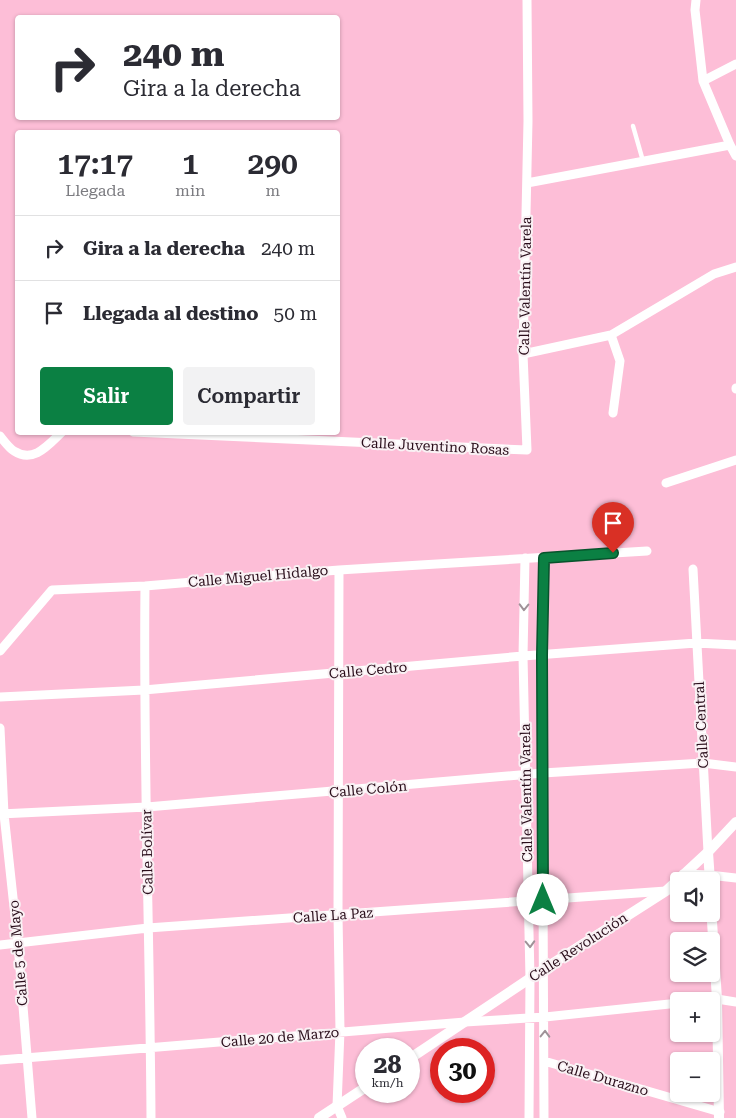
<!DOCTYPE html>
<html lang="es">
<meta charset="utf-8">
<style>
body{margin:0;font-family:"Roboto Serif",serif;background:#f2f2f3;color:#2b2b33;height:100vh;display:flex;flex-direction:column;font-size:19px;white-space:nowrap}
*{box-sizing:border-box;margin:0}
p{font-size:16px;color:#7c7c81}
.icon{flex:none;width:28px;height:28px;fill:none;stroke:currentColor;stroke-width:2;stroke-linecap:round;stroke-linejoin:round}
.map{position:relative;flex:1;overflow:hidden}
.sheet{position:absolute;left:15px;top:130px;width:325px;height:305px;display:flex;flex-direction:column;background:#fff;border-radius:5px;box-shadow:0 1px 4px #0004}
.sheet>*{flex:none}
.banner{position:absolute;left:15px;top:15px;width:325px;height:105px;border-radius:5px;box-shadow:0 1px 4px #0004;background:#fff;color:#2b2b33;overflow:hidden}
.controls{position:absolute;left:670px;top:872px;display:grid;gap:10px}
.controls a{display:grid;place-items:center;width:50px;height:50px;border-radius:5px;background:#fff;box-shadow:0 1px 4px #0004;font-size:25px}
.speed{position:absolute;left:355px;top:1038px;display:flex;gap:10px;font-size:25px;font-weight:700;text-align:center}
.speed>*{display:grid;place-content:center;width:65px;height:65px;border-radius:50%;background:#fff;box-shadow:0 1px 4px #0004;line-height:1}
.speed small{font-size:12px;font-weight:400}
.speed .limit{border:8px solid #d22;background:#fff;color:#111}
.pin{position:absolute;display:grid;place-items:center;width:42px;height:42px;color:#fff;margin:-51px -21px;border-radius:50% 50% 50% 0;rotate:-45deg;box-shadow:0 0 5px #0007}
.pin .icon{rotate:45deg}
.me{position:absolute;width:55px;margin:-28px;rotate:0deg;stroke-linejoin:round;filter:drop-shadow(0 0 4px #0008)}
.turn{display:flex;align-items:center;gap:18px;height:105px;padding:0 25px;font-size:22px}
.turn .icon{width:65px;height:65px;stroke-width:2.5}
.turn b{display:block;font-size:35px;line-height:42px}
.eta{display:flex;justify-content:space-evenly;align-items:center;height:85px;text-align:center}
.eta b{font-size:30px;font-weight:600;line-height:35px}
.action{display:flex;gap:10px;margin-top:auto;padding:10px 25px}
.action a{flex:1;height:58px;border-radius:5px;background:#0b8043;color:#fff;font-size:20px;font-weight:600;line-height:58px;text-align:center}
.action a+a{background:#f2f2f3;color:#2b2b33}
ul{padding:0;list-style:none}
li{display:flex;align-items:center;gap:15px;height:65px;padding:0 25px;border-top:1px solid #e1e1e2}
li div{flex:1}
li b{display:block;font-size:19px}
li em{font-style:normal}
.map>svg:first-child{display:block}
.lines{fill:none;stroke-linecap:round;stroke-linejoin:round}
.service{stroke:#fff;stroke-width:4.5}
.minor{stroke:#fff;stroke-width:9}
.tertiary{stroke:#fff;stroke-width:10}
.oneway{stroke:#9f9298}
.route-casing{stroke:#07532c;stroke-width:12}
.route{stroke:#0b8043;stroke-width:9}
.labels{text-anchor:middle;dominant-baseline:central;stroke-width:4;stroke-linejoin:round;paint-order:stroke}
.street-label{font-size:14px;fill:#290d1a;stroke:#f9f1f4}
</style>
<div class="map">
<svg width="736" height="1118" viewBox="0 0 736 1118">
<rect width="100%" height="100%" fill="#fdbed7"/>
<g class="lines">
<path class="service" d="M633,126L643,161"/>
<path class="minor" d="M696,0L695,10L703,81L730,145L736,156
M703,81L736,64
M527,183L730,145
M611,335L620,361L613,413
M523,354L611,335L714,274L736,267
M736,389V388
M133,432L527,450L523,354L528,121L527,0
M0,436C4,441 9,448 14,451C34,464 49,444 62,432
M666,483L736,460
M525,558L523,656L530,978L529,1118
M544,558L542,655L544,1118
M693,569L708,852
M339,570L338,915L340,1031L337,1106L342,1118
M145,586C143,763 150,940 151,1118
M0,651L52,590L145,586L339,570L647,551
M0,697L144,690L523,656L696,643L736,645
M0,728L4,814L18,944L32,1118
M0,814L147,807L543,773L703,763L736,767
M683,874L709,875L736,878
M0,945L148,928L666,891
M699,1001L717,999L736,1002
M0,1060L465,1022L545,1017L679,1003
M544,1061L720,1112"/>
<path class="tertiary" d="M708,852L710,881
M711,906L717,999L719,1118
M409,1059L544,969L666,891L708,852L736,822
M319,1118L366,1087"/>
</g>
<defs><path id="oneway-chevron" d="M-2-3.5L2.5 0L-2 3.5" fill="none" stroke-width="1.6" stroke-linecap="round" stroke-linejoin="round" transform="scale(1.25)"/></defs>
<g class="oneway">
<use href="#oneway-chevron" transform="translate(524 607) rotate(91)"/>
<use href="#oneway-chevron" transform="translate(530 944) rotate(88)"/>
<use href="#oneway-chevron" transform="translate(545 1034) rotate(-89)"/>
</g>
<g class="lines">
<g class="route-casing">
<path id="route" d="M543,900L542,655L544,558L613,553"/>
</g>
<use href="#route" class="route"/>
</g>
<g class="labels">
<g class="street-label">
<text transform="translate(525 286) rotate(-89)">Calle Valentín Varela</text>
<text transform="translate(435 446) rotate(3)">Calle Juventino Rosas</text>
<text transform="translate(258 576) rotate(-5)">Calle Miguel Hidalgo</text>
<text transform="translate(368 670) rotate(-5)">Calle Cedro</text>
<text transform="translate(701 725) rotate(-93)">Calle Central</text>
<text transform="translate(368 789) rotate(-5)">Calle Colón</text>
<text transform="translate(526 793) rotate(-91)">Calle Valentín Varela</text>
<text transform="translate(147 852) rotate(-91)">Calle Bolívar</text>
<text transform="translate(333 915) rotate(-4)">Calle La Paz</text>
<text transform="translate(578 947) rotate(-33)">Calle Revolución</text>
<text transform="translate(18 953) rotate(-95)">Calle 5 de Mayo</text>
<text transform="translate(280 1037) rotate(-5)">Calle 20 de Marzo</text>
<text transform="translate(603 1078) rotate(16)">Calle Durazno</text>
</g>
</g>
</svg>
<div class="controls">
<a><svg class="icon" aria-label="sound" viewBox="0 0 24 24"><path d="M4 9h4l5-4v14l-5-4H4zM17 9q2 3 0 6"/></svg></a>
<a><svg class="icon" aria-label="layers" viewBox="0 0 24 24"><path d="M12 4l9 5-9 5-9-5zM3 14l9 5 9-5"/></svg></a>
<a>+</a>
<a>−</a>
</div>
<div class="speed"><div>28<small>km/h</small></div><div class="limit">30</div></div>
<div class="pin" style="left:613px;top:553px;background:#d93025"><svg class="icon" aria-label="arrive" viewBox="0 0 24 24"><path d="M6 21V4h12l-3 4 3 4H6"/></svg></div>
<svg class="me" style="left:543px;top:900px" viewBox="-20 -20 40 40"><circle r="19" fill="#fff"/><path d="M0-13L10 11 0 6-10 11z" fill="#0b8043"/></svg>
<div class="banner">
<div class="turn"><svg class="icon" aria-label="right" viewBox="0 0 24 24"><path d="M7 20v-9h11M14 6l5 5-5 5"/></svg><div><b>240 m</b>Gira a la derecha</div></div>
</div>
<section class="sheet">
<div class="eta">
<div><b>17:17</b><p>Llegada</p></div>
<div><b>1</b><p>min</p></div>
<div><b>290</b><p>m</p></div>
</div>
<ul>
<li><svg class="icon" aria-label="right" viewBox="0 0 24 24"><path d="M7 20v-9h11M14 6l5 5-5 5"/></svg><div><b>Gira a la derecha</b></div><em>240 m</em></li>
<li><svg class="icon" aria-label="arrive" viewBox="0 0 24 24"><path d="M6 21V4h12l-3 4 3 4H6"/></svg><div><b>Llegada al destino</b></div><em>50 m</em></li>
</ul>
<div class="action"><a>Salir</a><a>Compartir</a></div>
</section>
</div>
